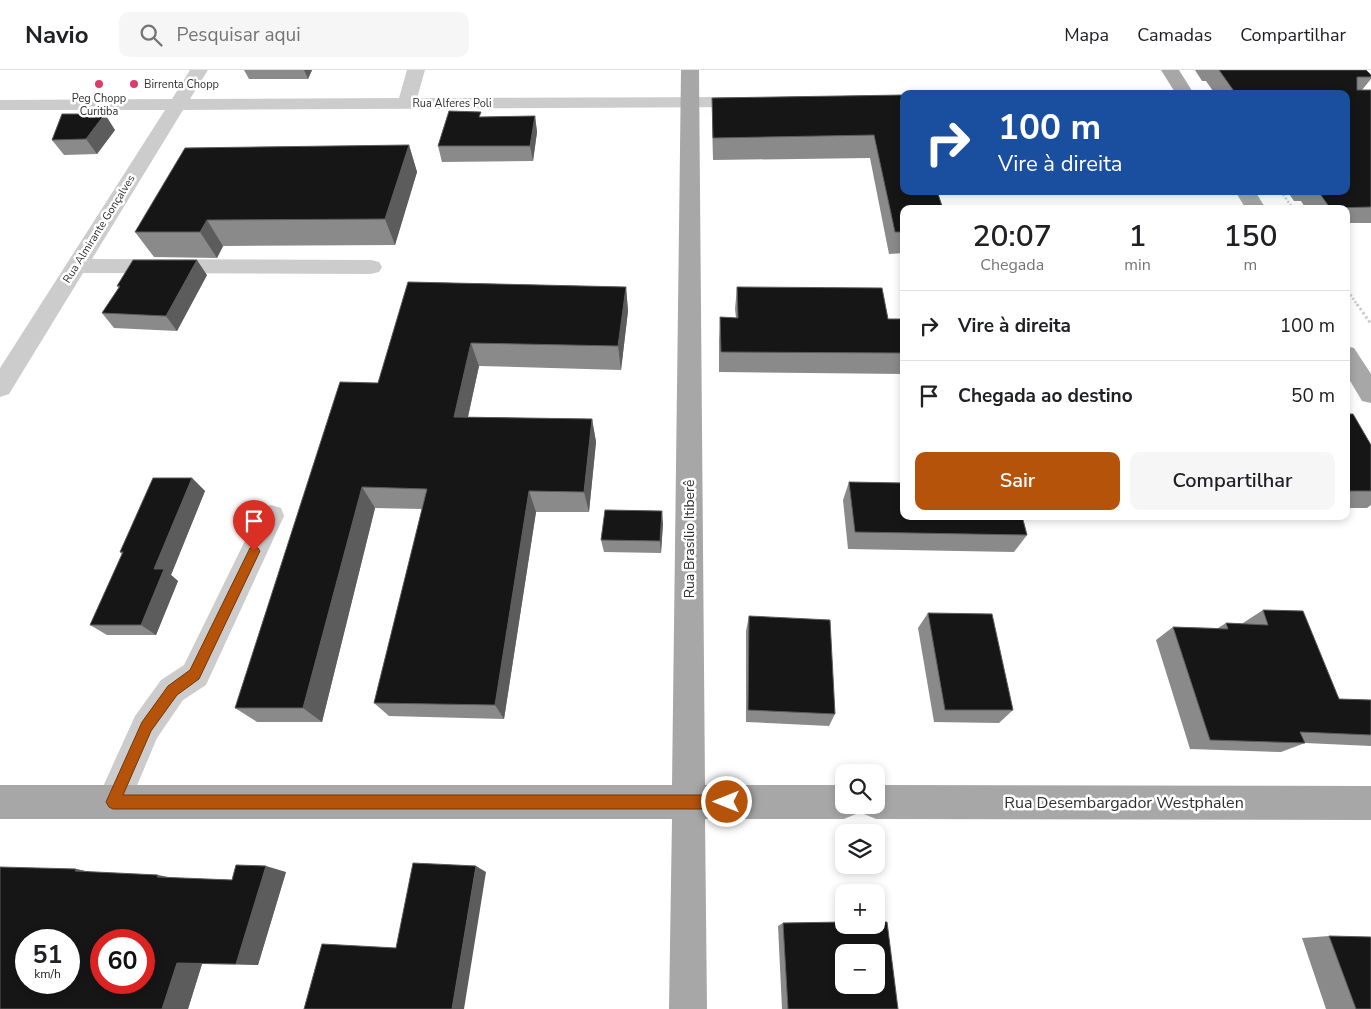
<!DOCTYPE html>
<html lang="pt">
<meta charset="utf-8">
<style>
body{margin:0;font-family:"Nunito Sans",sans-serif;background:#f6f6f6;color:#202124;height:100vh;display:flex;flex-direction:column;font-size:19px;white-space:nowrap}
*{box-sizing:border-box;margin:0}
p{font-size:16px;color:#757577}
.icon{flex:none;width:28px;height:28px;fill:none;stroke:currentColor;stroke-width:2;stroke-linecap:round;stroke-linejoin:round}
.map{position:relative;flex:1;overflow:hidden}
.sheet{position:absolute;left:900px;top:135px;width:450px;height:315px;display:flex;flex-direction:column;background:#fff;border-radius:10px;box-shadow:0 2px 8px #0003}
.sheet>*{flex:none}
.top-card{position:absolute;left:900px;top:20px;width:450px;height:105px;border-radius:10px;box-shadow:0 2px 8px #0003;background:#1a4fa0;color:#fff;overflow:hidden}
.controls{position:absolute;left:835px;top:694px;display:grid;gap:10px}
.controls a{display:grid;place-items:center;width:50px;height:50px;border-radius:10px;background:#fff;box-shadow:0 2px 8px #0003;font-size:25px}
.speed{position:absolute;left:15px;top:859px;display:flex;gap:10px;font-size:25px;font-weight:700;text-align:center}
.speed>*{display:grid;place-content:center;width:65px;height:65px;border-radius:50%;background:#fff;box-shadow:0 2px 8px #0003;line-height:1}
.speed small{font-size:12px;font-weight:400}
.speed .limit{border:8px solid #d22;background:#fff;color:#111}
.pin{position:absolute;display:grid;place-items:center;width:42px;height:42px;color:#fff;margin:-51px -21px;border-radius:50% 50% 50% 0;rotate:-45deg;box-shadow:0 0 5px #0007}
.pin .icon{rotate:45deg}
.me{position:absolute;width:55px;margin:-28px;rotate:270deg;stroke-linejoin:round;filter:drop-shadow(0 0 4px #0008)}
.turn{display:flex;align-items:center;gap:18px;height:105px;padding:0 15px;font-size:22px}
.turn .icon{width:65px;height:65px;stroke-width:2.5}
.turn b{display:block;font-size:35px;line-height:42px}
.eta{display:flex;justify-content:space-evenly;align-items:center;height:85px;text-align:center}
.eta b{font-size:30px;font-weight:600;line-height:35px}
.cta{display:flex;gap:10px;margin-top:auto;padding:10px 15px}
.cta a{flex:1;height:58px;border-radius:10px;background:#b45309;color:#fff;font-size:20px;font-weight:600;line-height:58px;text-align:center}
.cta a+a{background:#f6f6f6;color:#202124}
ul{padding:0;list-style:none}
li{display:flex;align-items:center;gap:15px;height:70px;padding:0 15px;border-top:1px solid #e0e0e0}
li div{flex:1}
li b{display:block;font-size:19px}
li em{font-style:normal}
header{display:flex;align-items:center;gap:30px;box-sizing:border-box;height:70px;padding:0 25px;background:#fff;border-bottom:1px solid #e0e0e0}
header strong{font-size:24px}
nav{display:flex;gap:28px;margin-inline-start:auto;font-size:18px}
.search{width:350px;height:45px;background:#f6f6f6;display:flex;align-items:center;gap:12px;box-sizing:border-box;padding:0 18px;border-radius:10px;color:#757577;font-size:19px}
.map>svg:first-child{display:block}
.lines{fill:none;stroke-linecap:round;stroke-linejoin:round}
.path-far1{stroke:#ccc;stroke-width:2.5;stroke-dasharray:2 2;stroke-linecap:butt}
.path{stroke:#ccc;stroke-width:3;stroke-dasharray:2.5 2.5;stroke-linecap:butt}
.minor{fill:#ccc;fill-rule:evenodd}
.major{fill:#a7a7a7;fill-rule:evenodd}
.wall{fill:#8a8a8a}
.shaded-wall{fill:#5c5c5c}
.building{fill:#161616;stroke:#5c5c5c;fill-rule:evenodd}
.route{fill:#b45309;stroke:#753606}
.poi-dot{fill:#dc3b6d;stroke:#fff;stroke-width:2}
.labels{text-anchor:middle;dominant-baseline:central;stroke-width:5;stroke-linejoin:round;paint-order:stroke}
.far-poi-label{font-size:11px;fill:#2f2f2f;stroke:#fff;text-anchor:start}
.far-street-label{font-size:11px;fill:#2f2f2f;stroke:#fff}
.street-label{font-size:14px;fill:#2f2f2f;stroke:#fff}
.near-street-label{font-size:16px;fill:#2f2f2f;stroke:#fff}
</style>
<header>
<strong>Navio</strong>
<div class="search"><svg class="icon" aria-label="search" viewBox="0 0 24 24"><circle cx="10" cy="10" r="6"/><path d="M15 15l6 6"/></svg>Pesquisar aqui</div>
<nav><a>Mapa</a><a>Camadas</a><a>Compartilhar</a></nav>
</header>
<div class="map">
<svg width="1371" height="939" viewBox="0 0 1371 939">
<rect width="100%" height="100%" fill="#fff"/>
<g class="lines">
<path class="path-far1" d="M1281,121L1293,139
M1346,218L1358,236"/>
<path class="path" d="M1357,234L1371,254"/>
<path class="minor" d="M190,0H208L190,29L399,28L407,0H425L417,28L748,27L754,28L757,32L754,36L748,37L183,40L92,189L371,190L379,192L382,197L379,202L371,204L83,203L9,324L0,327V298L165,40H0V30L172,29Z
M271,435L281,438L284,446L206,615L183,630L157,668L125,744L113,749L101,744L96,732L135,646L161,610L184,595L261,438Z"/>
<path class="major" d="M681,0H699L705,715H844V735H859L856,744L844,749H705L707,939H669L672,749H0V715H672Z
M1161,0H1179L1194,24H1176Z
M1235,121H1255L1266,139H1246Z
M1346,276L1354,278L1371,304V333L1362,331L1346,304Z
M876,715L1371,716V750L876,749L864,744L861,735H876Z"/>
</g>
<path class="wall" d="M244,0H312L308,9H249Z
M1195,0H1366L1371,5V9L1362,20H1371V153H1346V139H1306L1301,131H1294L1287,121H1346V24H1215L1206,11H1202Z
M904,25V183L889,184L870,88L713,90L712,51V28Z
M535,46L537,62L533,91L442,92L438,76L482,47Z
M115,60L97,84L64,85L52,70Z
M409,75L417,102L395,175L223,176L217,188L154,187L135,162Z
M207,205L177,261L114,258L102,243L119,218L117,216Z
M408,212L626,217L628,241L621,300L479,296L468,347L592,349L596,372L589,442H536L504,649L389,646L374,633L422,439L375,438L322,652H257L235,638L378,313Z
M737,217L888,249H904V304L719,302V269L720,247L736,248L735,239Z
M1346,344L1371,375V435L1367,438H1346Z
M192,408L205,421L171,505L178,511L156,565H107L90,555L122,484L120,482Z
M849,412L1027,465L1014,482L848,479L843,430Z
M663,453L661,483L604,482L601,470Z
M1263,540L1339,629L1371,630V676L1305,673L1281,682L1190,679L1156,570L1173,557L1218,558L1226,553L1243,554V553Z
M928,543L1013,640L999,653L934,652L918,558Z
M749,546L835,644L829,656L746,652V561Z
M76,799L89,802L171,808L232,810L286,802L258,895L202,894L188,939H0Z
M783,853L898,939H782L778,856Z
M1329,866L1371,939H1326L1302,868Z"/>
<path class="shaded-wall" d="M304,0H312L308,9Z
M105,44L115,60L97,84L86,69Z
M535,46L537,62L533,91L530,76Z
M409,75L417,102L395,175L385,149Z
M207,150L223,176L217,188L200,162Z
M197,190L207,205L177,261L166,246Z
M626,217L628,241L621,300L618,276Z
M471,273L479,296L463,369L454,347Z
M592,349L596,372L589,442L584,422Z
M192,408L205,421L171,505L178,511L156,565L141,555L154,499Z
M362,417L375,438L322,652L303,638Z
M529,421L536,442L504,649L495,635Z
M662,441L663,453L661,483L660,471Z
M266,796L286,802L258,895L236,894Z
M476,796L486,802L464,939H452Z
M76,799L105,805L75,801Z
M158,805L183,810L157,807Z
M177,893L202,894L188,939H162Z"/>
<path class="building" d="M1219,0H1366L1371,5V7H1357V20H1371V137L1330,138L1318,121H1346V24H1236Z
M904,25V121H937L943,139H904V162H895L874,65L713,68L712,28Z
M449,41L481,42L479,47L535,46L530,76H438Z
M62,44H105L86,69L52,70Z
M409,75L385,149L207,150L200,162H135L185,78Z
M133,190H197L166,246L102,243L120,216H117Z
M408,212L626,217L618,276L471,273L454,347L592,349L584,422L529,421L495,635L374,633L427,419L362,417L303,638H235L340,312L378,313Z
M737,217L882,218L888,249H904V283L721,282L720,247L738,248Z
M1346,344H1353L1371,375V421H1346Z
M153,408H192L154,499H164L141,555H90L123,482H120Z
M849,412L904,413V446H1022L1027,465L855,462Z
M605,440L662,441L660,471L601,470Z
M1263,540L1303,541L1339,629L1371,630V665L1300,662L1305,673L1210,670L1173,557L1228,559L1226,553L1268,555Z
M928,543L992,544L1013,640H945Z
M749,546L830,550L835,644L748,640Z
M413,793L476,796L452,939H304L322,874L396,878Z
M236,795L266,796L236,894L177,893L162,939H0V797L76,799L75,801L158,805L157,807L232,810ZM26,870H69V912H26ZM101,870H144V912H101Z
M844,852V855H876V852H887L898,939H788L783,853ZM844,882H876V915H844Z
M1329,866L1371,867V939H1356Z"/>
<path class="route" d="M254,476L258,478L260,481L199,609L177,625L151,661L123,725H727L732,728L734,732L732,737L727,739H113L109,737L106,732L142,652L168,616L190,600L250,478Z"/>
<g class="poi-dot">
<circle cx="99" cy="14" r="5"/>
<circle cx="134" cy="14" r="5"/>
</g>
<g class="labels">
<g class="far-poi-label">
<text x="144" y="14">Birrenta Chopp</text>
<text x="99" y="28" text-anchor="middle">Peg Chopp<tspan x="99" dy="13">Curitiba</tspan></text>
</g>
<g class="far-street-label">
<text x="452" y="33">Rua Alferes Poli</text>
<text transform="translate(99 159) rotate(-58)">Rua Almirante Gonçalves</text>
</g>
<g class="street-label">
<text transform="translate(689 469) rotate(-90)">Rua Brasílio Itiberê</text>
</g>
<g class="near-street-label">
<text x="1124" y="733">Rua Desembargador Westphalen</text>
</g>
</g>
</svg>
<div class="controls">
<a><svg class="icon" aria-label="search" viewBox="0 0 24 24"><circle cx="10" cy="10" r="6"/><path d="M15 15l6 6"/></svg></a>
<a><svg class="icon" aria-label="layers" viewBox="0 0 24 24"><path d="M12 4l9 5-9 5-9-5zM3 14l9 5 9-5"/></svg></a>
<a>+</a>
<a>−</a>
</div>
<div class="speed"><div>51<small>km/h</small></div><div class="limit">60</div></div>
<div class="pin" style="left:254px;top:481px;background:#d93025"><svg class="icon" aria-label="arrive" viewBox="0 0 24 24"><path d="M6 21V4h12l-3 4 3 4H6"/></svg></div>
<svg class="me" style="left:727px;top:732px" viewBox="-20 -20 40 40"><circle r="17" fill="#b45309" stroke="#fff" stroke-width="3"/><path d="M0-11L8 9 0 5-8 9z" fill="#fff"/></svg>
<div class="top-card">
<div class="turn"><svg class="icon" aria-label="right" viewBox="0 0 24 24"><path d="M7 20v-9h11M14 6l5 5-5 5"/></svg><div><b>100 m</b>Vire à direita</div></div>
</div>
<section class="sheet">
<div class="eta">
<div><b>20:07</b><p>Chegada</p></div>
<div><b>1</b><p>min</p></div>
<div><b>150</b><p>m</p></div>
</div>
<ul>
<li><svg class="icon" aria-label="right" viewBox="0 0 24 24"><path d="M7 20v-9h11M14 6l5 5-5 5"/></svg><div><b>Vire à direita</b></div><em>100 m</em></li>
<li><svg class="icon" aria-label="arrive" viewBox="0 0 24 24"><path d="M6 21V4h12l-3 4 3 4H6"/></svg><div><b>Chegada ao destino</b></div><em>50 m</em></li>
</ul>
<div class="cta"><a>Sair</a><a>Compartilhar</a></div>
</section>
</div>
